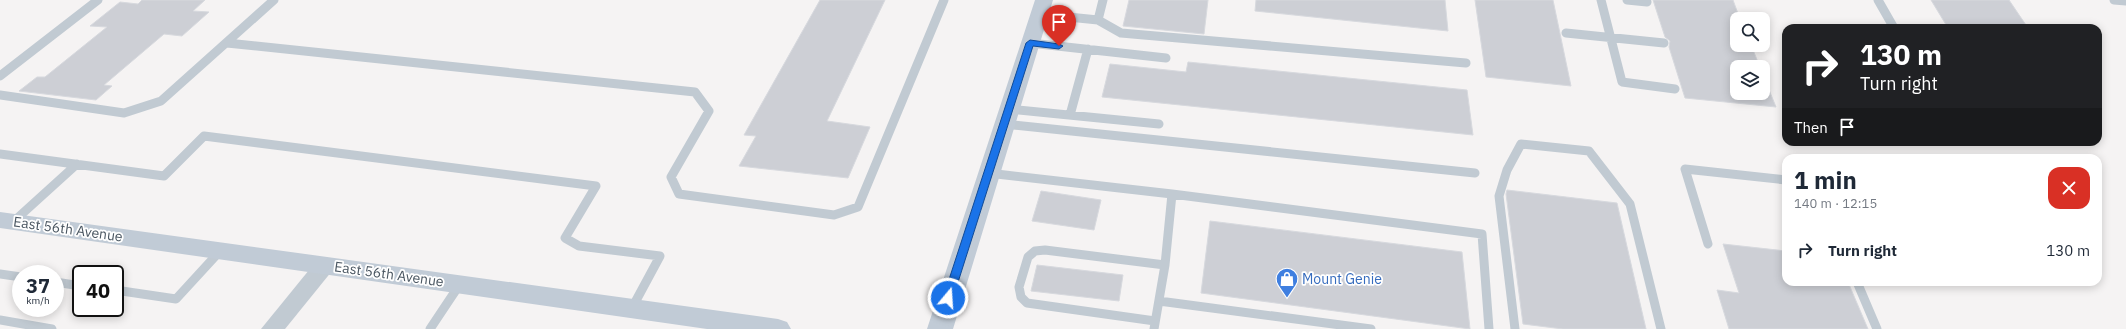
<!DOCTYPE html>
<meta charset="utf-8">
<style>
body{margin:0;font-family:"IBM Plex Sans",sans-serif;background:#f6f6f7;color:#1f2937;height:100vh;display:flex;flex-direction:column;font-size:15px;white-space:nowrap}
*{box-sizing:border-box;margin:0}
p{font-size:13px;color:#747a83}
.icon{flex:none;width:22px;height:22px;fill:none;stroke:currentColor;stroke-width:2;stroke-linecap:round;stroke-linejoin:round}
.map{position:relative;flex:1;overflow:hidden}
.drawer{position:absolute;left:1782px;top:154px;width:320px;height:132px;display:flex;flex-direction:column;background:#fff;border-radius:12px;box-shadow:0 2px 10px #0003}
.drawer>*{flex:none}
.guide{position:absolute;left:1782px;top:24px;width:320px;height:122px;border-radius:12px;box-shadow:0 2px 10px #0003;background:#202124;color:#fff;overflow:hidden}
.fabs{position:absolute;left:1730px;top:12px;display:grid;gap:8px}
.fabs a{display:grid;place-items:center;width:40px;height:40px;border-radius:8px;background:#fff;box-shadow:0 2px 10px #0003;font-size:20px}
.speed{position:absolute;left:12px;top:265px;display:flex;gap:8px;font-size:20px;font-weight:700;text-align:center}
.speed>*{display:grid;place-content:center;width:52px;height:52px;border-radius:50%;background:#fff;box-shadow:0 2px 10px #0003;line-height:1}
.speed small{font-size:10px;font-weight:400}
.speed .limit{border:2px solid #111;border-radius:6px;background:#fff;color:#111}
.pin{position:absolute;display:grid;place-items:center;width:34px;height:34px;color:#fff;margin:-41px -17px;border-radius:50% 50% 50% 0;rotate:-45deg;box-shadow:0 0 4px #0007}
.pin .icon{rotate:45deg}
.me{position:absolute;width:44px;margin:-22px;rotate:18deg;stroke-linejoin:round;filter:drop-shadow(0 0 3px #0008)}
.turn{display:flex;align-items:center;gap:14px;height:84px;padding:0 12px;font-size:18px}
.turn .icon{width:52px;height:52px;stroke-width:2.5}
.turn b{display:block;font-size:28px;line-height:34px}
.then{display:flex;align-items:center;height:38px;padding:0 12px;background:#0003;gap:8px;font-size:15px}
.round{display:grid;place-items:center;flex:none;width:42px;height:42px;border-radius:12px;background:#f6f6f7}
.head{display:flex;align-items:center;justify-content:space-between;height:68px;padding:0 12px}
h1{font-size:24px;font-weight:700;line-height:30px}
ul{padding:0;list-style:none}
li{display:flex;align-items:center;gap:12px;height:56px;padding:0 12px}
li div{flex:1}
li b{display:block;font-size:15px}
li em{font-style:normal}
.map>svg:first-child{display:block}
.building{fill:#cdcfd5;stroke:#d7d9de}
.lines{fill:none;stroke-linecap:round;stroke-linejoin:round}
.lane{stroke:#c1cad2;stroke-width:9}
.street{fill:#c1cad2;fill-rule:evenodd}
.secondary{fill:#c1cbd6;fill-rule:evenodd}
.route{fill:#1a73e8;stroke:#114b97}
.labels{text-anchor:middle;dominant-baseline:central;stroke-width:3.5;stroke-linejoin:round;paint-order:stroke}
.street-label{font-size:14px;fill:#4a5661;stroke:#fff}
.shop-label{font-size:14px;fill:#366cbe;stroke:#fff;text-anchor:start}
</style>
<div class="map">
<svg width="2126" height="329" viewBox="0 0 2126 329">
<rect width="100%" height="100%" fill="#f5f3f3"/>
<path class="building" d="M142,0H205L193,11L209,12L182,36L164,34L104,85L112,86L96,100L19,91L37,77H45L107,27L90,26L120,2L138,4Z
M820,0H885L827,121L870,127L848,178L739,166L756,136L744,135Z
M1129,0H1208L1204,34L1123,26Z
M1256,0H1445L1448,31L1255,11Z
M1475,0H1553L1571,86L1486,77Z
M1653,0H1733L1740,19H1737V45H1751L1760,67H1737V93H1763V75L1776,107L1685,98L1669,47L1670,41L1665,37Z
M1931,0H2009L2028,28H1948Z
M1188,62L1467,90L1473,135L1102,97L1110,64L1186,72Z
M1507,190L1617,203L1646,329H1563L1523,324L1506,194Z
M1041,191L1101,200L1094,230L1032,221Z
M1210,221L1462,252L1470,329L1201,293Z
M1723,244L1786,251V282H1848L1868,329H1729L1717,290L1739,293Z
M1037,265L1123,275L1119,301L1031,291Z"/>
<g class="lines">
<path class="lane" d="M1601,0L1622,82L1675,89
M1627,0L1647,2
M1878,0L1894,28
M2114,0L2126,1
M1039,14L1098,20L1103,0
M1098,20L1121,33L1466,63
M1566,33L1664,43
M227,43L695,92L709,111L671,177L679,194L834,215L858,207L944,0
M1030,43L1166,58
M0,76L98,0
M0,95L124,113L161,101L274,0
M1009,109L1159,124
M1070,115L1088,49
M1004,124L1475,173
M0,154L164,176L204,136L596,186L565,238L579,246L660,256L632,308
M988,173L1172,194L1165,265L1154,329
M1172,194L1482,234L1489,329
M13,222L77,164
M1708,244L1685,169L1786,180
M0,274L21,277
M55,282L81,286
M1857,282L1877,329
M115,290L176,299L221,250
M1159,301L1371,329
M0,320L52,329
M1155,321L1027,303L1021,297L1019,287L1028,257L1035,251L1045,250L1165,265
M430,329L460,284
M1515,329L1499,196L1507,170L1521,144L1589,151L1630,204L1661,329"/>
<path class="street" d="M325,257L332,259L335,265L332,271L285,329H261L318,259Z"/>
<path class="secondary" d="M1035,0H1053L953,329H927Z
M0,212L778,319L787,322L791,329H707L0,228Z"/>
</g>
<path class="route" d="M1030,40L1059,44L1063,46L1059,49L1033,46L953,298L948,302L943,298L1026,43Z"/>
<defs>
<g id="shop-pin" transform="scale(1.15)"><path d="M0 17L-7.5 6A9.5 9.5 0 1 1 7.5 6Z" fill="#3f7fe0" stroke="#fff"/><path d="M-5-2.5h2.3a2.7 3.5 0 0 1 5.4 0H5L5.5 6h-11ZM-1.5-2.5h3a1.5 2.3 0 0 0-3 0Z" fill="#fff"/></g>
</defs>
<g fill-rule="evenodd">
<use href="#shop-pin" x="1287" y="279"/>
</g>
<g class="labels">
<g class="street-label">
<text transform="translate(68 229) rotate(8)">East 56th Avenue</text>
<text transform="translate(389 274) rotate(8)">East 56th Avenue</text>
</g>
<g class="shop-label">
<text x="1302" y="279">Mount Genie</text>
</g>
</g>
</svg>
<div class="fabs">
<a><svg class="icon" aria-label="search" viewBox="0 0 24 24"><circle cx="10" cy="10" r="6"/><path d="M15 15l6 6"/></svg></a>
<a><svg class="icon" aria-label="layers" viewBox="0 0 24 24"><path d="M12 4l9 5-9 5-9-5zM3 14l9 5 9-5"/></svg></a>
</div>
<div class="speed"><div>37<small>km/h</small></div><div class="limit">40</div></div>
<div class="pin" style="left:1059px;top:46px;background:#d93025"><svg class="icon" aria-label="arrive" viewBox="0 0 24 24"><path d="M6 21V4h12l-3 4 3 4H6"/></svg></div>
<svg class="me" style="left:948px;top:298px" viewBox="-20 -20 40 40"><circle r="17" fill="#1a73e8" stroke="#fff" stroke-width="3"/><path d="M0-11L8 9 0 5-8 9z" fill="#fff"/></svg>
<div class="guide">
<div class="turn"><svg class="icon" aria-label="right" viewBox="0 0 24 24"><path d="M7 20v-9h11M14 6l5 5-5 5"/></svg><div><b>130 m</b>Turn right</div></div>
<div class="then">Then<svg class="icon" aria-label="arrive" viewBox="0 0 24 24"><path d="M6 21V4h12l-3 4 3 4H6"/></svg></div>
</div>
<section class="drawer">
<div class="head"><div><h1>1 min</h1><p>140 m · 12:15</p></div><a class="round" style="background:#d93025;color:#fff"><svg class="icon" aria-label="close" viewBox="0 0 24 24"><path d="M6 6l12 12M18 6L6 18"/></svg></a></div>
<ul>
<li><svg class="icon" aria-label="right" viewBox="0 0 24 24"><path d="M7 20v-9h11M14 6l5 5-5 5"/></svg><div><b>Turn right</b></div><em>130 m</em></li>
</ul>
</section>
</div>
